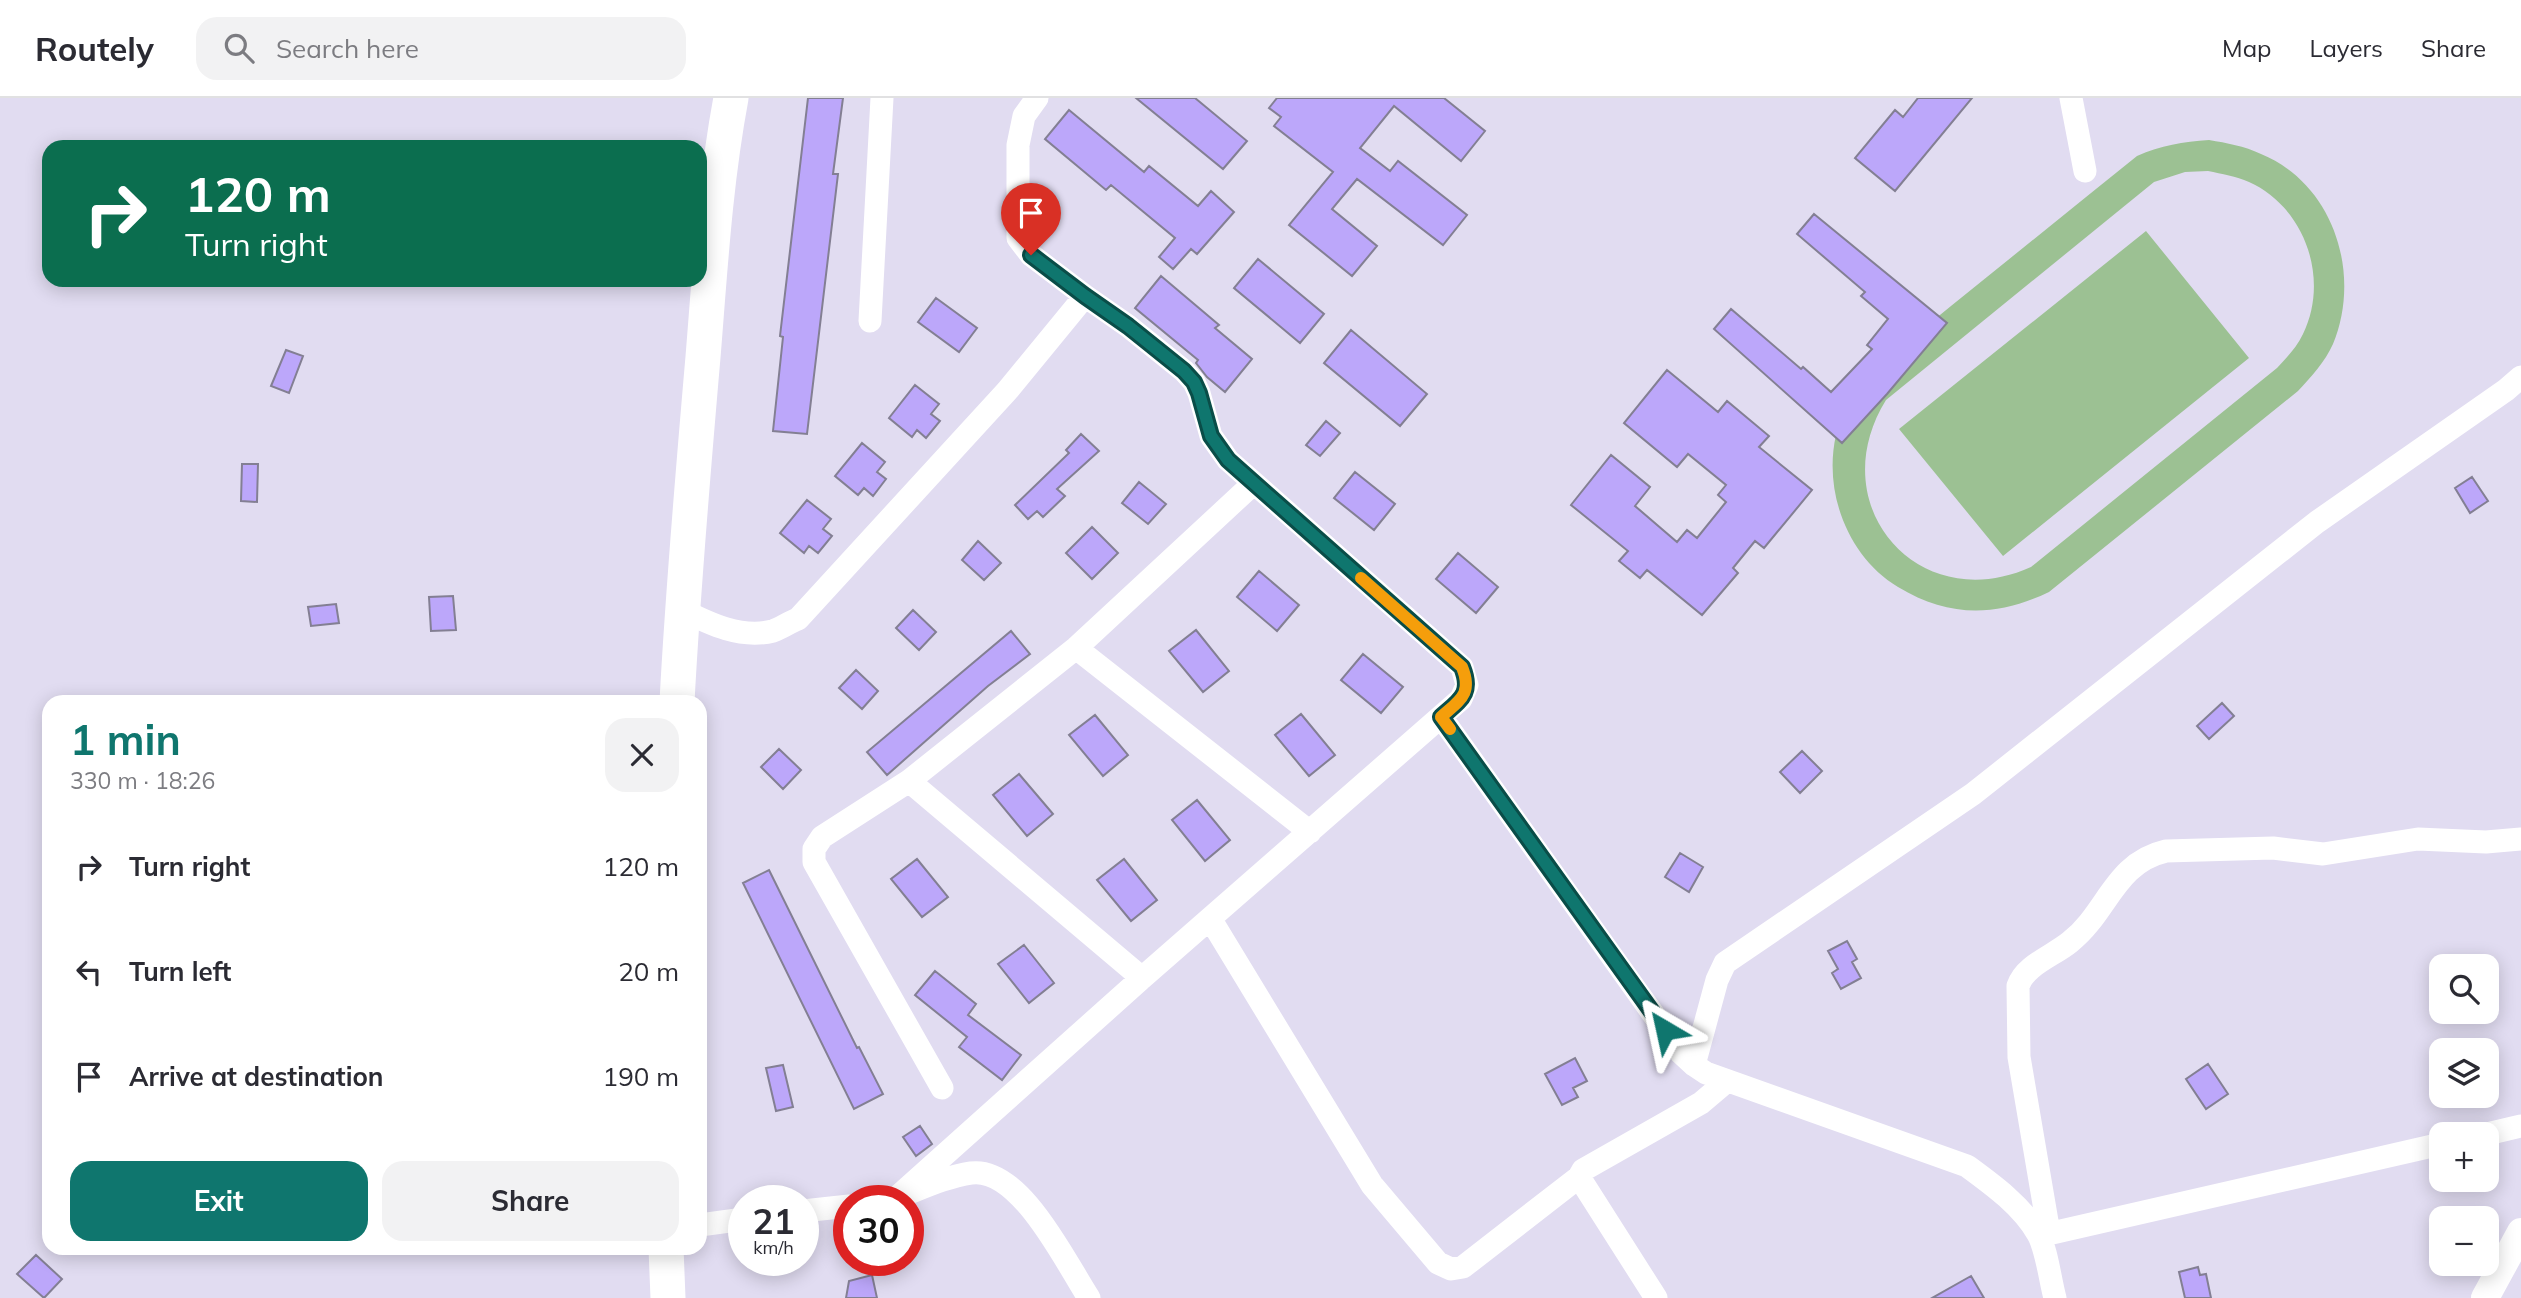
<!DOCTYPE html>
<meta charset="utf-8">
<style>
body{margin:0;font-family:Mulish,sans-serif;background:#f2f2f3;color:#2b2b33;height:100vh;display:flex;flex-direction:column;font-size:26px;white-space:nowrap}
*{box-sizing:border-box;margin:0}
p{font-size:23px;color:#7c7c81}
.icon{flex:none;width:38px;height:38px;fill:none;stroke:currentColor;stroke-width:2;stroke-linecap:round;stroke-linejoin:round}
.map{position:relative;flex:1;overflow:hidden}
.sheet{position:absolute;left:42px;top:597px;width:665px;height:560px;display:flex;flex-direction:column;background:#fff;border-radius:21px;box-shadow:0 4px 18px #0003}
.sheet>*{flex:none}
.guide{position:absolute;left:42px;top:42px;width:665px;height:147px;border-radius:21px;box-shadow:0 4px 18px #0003;background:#0b6e4f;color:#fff;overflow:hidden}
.buttons{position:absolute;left:2429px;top:856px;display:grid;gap:14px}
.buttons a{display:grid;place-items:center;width:70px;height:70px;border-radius:14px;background:#fff;box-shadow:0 4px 18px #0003;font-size:35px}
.speed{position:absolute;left:728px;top:1087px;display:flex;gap:14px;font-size:35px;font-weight:700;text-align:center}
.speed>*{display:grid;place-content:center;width:91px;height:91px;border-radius:50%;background:#fff;box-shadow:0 4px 18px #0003;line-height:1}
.speed small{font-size:18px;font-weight:400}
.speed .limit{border:10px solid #d22;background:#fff;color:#111}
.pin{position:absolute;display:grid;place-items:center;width:60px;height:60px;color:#fff;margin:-72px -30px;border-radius:50% 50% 50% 0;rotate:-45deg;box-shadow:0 0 7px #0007}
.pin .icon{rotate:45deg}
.me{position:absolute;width:77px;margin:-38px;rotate:324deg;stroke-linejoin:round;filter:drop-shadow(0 0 5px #0008)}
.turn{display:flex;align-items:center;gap:24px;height:147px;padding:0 28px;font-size:32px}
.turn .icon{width:91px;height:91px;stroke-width:2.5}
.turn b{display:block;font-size:49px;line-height:60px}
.round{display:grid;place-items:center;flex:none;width:74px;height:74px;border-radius:21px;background:#f2f2f3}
.summary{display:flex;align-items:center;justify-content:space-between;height:119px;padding:0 28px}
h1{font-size:42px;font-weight:700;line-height:52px;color:#0f766e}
.button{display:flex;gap:14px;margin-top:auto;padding:14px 28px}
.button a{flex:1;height:80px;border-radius:21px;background:#0f766e;color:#fff;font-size:28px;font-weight:700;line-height:80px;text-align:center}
.button a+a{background:#f2f2f3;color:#2b2b33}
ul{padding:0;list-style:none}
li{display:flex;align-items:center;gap:21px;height:105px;padding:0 28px}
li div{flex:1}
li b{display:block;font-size:26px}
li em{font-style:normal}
header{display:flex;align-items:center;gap:42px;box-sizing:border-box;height:98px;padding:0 35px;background:#fff;border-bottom:2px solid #e1e1e2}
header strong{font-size:33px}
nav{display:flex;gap:38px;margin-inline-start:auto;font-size:24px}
.search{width:490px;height:63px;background:#f2f2f3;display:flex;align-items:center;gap:18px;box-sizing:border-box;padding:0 24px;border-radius:21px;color:#7c7c81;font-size:26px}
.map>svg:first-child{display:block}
.green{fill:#9cc193;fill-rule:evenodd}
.building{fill:#bca7fa;stroke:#837f93;stroke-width:2}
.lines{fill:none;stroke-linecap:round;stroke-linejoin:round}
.minor{stroke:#fff;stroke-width:23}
.tertiary{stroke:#fff;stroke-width:28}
.primary{stroke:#fff;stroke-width:35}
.route-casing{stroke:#0a4d48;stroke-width:18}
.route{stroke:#0f766e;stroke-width:12}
.slow{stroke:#f59e0b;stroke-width:12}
</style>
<header>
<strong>Routely</strong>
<div class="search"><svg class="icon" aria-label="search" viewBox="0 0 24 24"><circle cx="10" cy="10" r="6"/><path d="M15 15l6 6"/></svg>Search here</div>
<nav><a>Map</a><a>Layers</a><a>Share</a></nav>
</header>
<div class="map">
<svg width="2521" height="1200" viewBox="0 0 2521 1200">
<rect width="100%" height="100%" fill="#e1dcf1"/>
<path class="green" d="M2209,42C2227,45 2244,48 2261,56C2334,86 2362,176 2333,246C2325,264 2311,279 2298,293L2049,494C1997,519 1949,520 1898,489C1848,459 1823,394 1836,337C1839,324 1850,311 1856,299C1861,291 1866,279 1872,272C1878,264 1889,258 1897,251C1915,237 1933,223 1951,208C2013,158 2075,108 2137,58C2161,47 2183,44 2209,42ZM2208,73C2222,76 2236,78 2249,84C2305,109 2330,181 2303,236C2297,249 2287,259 2277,270L2031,469C1918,520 1821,407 1886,302L2154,84L2185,74Z
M2146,133L2249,260L2003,458L1899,331Z"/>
<path class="building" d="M808,0H843L833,76H838L807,336L773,333L783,239L780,238Z
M1136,0H1195L1247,43L1223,71Z
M1277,0H1444L1485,33L1461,63L1394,8L1360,50L1390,73L1398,63L1467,117L1443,147L1357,81L1332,111L1377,148L1352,178L1289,127L1333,74L1274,28L1281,19L1269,10Z
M1918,0H1972L1895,93L1855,60L1895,12L1903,19Z
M1069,12L1144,74L1149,68L1198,108L1211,93L1234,114L1197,156L1191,151L1173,171L1159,159L1175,140L1111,87L1106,92L1045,41Z
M1814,116L1947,225L1887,296L1842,345L1714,231L1731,211L1801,271L1803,269L1831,294L1872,251L1867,247L1888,221L1861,198L1865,194L1797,136Z
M1258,161L1324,216L1300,245L1234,190Z
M1161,178L1219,227L1215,230L1252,261L1225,294L1207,279L1196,265L1198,262L1135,210Z
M936,200L977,230L959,254L918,224Z
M1351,232L1427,296L1400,328L1324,265Z
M286,252L303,258L289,295L271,288Z
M1667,272L1718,314L1727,303L1769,338L1759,349L1812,392L1764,450L1755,443L1733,470L1738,475L1702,517L1647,472L1640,480L1619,463L1628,453L1571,407L1611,357L1650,389L1635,408L1677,444L1687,432L1697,440L1726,404L1718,397L1726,387L1688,356L1677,369L1624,325Z
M915,287L939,306L931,316L940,323L926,340L917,332L912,339L889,320Z
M1326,323L1340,335L1320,358L1306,347Z
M1081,336L1099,353L1057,391L1065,398L1043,419L1037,413L1028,421L1015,407L1069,355L1066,352Z
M862,345L885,364L877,374L886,381L873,398L864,390L858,397L835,378Z
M242,366H258L257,404L241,403Z
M1355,374L1395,406L1374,432L1334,400Z
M2472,379L2488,403L2470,415L2455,390Z
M1139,384L1166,406L1148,426L1122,405Z
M807,402L831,421L823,431L832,438L818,455L809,448L804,455L780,435Z
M1092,429L1118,455L1092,481L1066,455Z
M978,443L1001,465L984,482L962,462Z
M1458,455L1498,489L1476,515L1436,481Z
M1259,473L1299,507L1277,533L1237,499Z
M453,498L456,532L431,533L429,499Z
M336,506L339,525L311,528L308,509Z
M913,512L936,534L919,552L896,530Z
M1196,532L1229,573L1203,594L1169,553Z
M1011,533L1030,556L988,588L887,677L867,654Z
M1363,556L1403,589L1381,615L1341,582Z
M856,572L878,593L862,611L839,590Z
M2222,605L2234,618L2209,641L2197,628Z
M1301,616L1335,657L1309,678L1275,637Z
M1095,617L1128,657L1103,678L1069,637Z
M779,651L801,672L783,691L761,669Z
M1802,653L1822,673L1800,695L1780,674Z
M1019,676L1053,716L1027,738L993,697Z
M1197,702L1230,742L1205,763L1172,722Z
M1680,755L1703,769L1689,794L1665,779Z
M917,761L948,799L922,819L891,781Z
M1124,761L1157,802L1131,823L1097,782Z
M769,772L857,950L859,949L883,996L854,1011L743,785Z
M1847,843L1857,861L1852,864L1861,880L1841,891L1832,875L1838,871L1828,853Z
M1024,847L1054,885L1029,905L998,866Z
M935,873L976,906L968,917L1021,957L1002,982L959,949L967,939L915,897Z
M1575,960L1587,983L1573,990L1578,999L1562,1007L1545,976Z
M2208,966L2228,996L2206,1011L2186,981Z
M783,967L793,1009L776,1013L766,970Z
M920,1028L932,1046L916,1058L903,1039Z
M36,1157L62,1181L44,1200L17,1176Z
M2198,1169L2200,1177L2206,1176L2211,1200H2185L2179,1174Z
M872,1177L877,1200H846L849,1183Z
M1971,1178L1984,1200H1932Z"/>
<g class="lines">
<path class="minor" d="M2071,0L2085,73
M870,223L882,0
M682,512C710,526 741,541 773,533C781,530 790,524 798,521L1007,293L1085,198
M1076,550L1310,734
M1441,619L1681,955L1694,967L1706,975L1967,1068C1993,1087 2022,1108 2038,1136C2047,1152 2050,1182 2055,1200
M909,683L1142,880
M1211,822L1372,1087L1438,1165L1451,1171L1463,1169L1579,1079
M1694,967L1717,882L1725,865L1973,696L2317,424L2506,292L2521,279
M942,990L814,764V751L822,739L909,683L1076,550L1254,385
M2487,1036L2521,1028
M909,1095C929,1087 950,1078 971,1075C1020,1068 1066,1165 1089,1200
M894,1102L1142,880L1461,601L1467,587L1462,569L1228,362L1211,338L1199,295L1194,284L1184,273L1128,228L1085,198L1031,157L1018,140V47L1024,18L1037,0
M803,1113L849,1108
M700,1127L744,1121
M2049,1135L2019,959L2018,888C2025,867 2053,858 2070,844C2108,814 2114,765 2166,753L2273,750L2323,756L2418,741L2486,744L2521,741
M2039,1138L2441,1046
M1656,1200L1579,1079L1583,1072L1701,1005L1727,983"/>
<path class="tertiary" d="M2485,1200L2521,1134"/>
<path class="primary" d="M677,604C683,489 693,374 703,259C710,173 715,85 731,0
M666,1150L668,1200"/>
</g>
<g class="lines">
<g class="route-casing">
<path id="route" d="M1031,157L1085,198L1128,228L1184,273L1194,284L1199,295L1211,338L1228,362L1462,569C1473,596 1460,602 1441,619L1665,932"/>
</g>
<use href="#route" class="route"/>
<path class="slow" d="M1361,480L1462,569C1473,596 1460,602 1441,619L1450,631"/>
</g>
</svg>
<div class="buttons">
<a><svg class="icon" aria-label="search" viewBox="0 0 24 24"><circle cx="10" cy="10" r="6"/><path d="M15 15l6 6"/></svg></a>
<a><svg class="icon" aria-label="layers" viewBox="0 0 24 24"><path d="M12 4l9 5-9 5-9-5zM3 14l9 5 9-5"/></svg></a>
<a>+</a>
<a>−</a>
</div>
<div class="speed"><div>21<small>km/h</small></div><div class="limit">30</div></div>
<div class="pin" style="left:1031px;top:157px;background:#d93025"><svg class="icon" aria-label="arrive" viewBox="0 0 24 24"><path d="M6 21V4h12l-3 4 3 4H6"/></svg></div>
<svg class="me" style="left:1665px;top:932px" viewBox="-20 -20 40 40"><path d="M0-17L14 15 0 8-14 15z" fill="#0f766e" stroke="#fff" stroke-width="4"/></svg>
<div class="guide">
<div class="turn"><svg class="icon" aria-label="right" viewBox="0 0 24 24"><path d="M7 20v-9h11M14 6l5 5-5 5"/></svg><div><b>120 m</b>Turn right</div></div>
</div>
<section class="sheet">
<div class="summary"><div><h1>1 min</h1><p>330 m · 18:26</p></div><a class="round"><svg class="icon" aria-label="close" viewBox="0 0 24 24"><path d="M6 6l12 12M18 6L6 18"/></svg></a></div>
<ul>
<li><svg class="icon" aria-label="right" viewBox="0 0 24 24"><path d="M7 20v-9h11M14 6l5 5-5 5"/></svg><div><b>Turn right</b></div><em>120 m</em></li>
<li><svg class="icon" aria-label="left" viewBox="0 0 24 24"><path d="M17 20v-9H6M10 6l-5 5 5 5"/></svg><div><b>Turn left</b></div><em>20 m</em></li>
<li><svg class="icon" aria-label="arrive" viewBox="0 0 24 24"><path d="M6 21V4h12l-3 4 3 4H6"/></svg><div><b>Arrive at destination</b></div><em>190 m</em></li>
</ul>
<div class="button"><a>Exit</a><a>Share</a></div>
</section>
</div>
